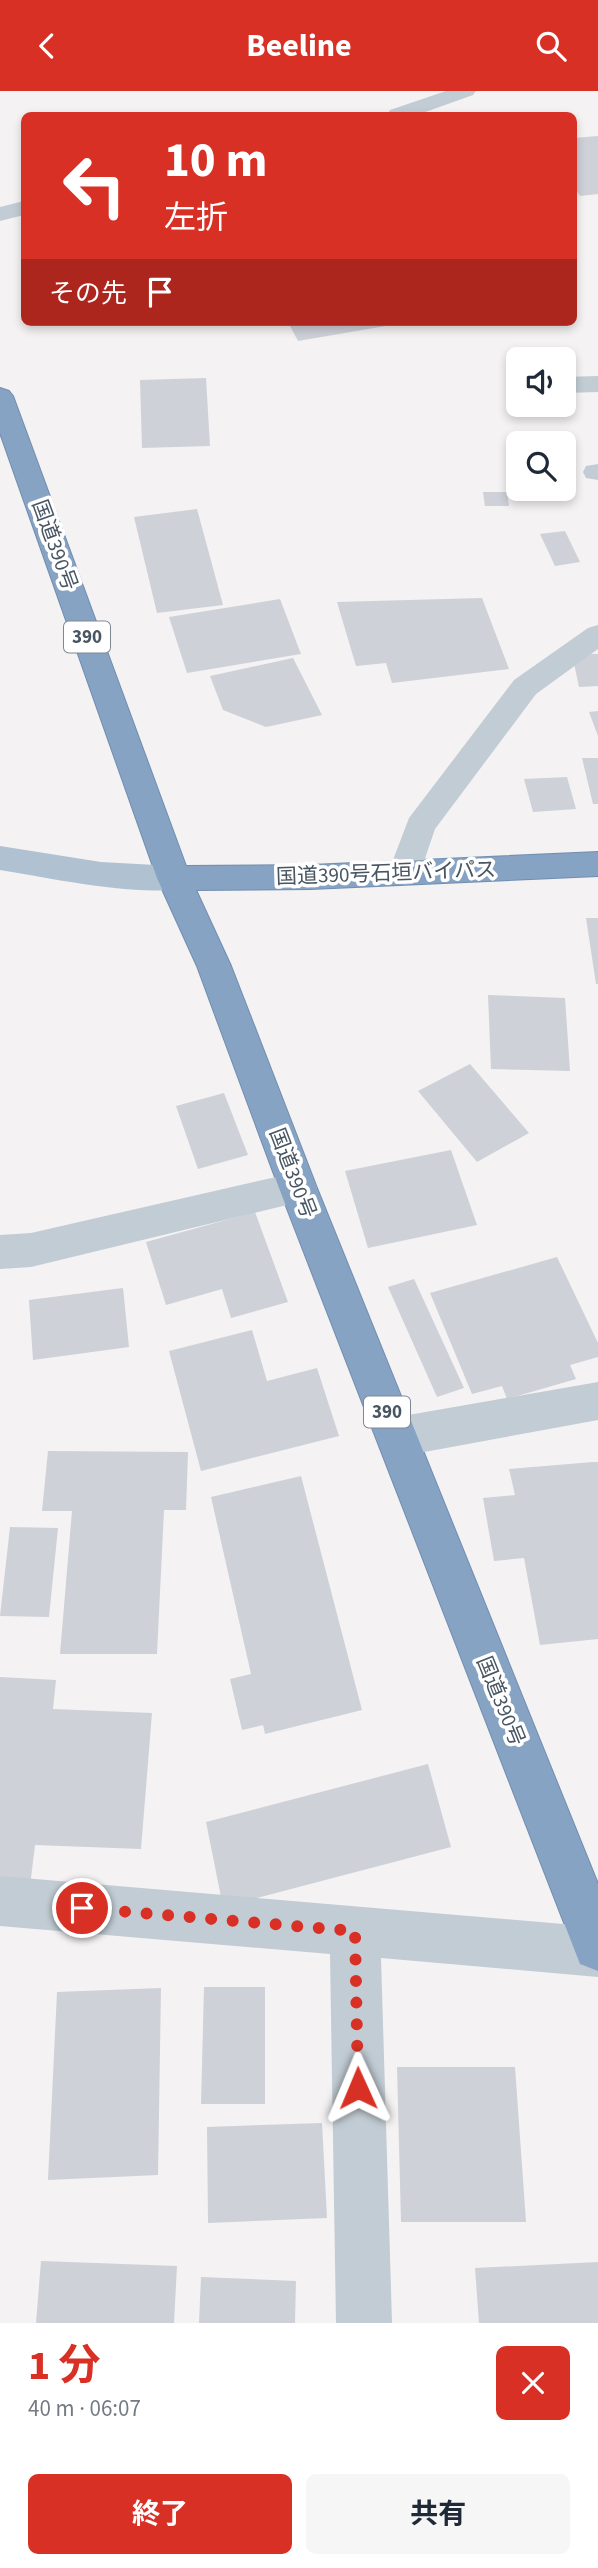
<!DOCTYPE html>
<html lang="ja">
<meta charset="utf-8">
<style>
body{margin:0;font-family:"Source Sans 3","Noto Sans JP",sans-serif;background:#f6f6f7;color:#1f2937;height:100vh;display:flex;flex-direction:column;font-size:26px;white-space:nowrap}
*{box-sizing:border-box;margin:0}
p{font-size:23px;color:#747a83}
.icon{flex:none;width:38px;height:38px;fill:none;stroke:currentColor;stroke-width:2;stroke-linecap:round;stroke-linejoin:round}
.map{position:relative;height:2232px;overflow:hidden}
.sheet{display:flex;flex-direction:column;background:#fff;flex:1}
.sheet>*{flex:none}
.hud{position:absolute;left:21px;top:21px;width:556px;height:214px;border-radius:10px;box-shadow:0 4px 10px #0003;background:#d93025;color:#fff;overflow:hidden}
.fabs{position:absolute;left:506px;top:256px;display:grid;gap:14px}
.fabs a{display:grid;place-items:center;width:70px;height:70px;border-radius:10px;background:#fff;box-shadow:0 4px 10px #0003;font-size:35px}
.pin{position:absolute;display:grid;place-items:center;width:60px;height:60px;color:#fff;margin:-30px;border:4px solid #fff;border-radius:50%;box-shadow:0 2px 7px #0007}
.me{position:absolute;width:77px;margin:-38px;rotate:359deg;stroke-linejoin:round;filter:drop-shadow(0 0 5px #0008)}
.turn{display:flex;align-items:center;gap:24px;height:147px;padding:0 28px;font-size:32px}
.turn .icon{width:91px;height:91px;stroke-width:2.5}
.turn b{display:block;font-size:49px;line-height:60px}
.then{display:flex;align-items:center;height:66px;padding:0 28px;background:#0003;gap:14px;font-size:26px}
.round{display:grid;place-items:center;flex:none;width:74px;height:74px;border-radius:10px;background:#f6f6f7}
.head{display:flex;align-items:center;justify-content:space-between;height:119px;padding:0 28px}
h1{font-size:42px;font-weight:700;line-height:52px;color:#d93025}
.cta{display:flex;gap:14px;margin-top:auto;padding:14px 28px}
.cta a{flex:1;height:80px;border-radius:10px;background:#d93025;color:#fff;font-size:28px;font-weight:700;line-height:80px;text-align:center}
.cta a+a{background:#f6f6f7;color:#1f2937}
header{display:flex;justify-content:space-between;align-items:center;height:91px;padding:0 28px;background:#d93025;color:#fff;font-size:32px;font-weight:700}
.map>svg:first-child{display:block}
.building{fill:#ced1d8}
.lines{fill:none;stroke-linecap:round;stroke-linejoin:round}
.highway-casing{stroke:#718eb0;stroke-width:2}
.minor{fill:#c2ccd4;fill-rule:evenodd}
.major{fill:#b0c1d2;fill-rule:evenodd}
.highway{fill:#86a3c4;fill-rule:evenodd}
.route{stroke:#d93025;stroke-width:12;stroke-dasharray:0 21.6}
.labels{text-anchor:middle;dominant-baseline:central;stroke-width:7;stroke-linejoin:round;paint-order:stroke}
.shield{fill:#fff;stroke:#7f8891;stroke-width:2}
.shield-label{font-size:19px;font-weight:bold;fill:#485562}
.street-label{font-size:21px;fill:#485562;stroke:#fff}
</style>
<header><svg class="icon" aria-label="back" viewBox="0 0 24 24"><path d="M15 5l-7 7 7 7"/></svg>Beeline<svg class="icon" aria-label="search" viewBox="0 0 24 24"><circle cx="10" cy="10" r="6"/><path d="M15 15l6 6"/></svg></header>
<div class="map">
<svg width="598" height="2232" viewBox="0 0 598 2232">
<rect width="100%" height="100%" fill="#f4f2f2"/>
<path class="building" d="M598,45V103L580,105L574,96V64L577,63L574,47Z
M288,231H403V232L298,250Z
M206,287L210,355L142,357L140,289Z
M483,401H507L509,415H485Z
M197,418L223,514L157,522L134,426Z
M565,440L580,471L555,475L540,443Z
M482,507L509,578L392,592L386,572L356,575L337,511Z
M280,508L301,563L187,582L169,526Z
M572,563H598V595L579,596Z
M293,567L322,624L266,636L223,619L210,585Z
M598,620V645L589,621Z
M582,667H598V713H593Z
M567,686L576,718L533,721L524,688Z
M586,827H598V893H596Z
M488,904L565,907L570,980L491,978Z
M470,973L529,1042L477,1071L418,1000Z
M224,1002L248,1064L198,1078L176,1015Z
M451,1059L477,1134L368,1157L345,1080Z
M255,1121L288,1211L231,1227L222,1198L166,1214L146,1151Z
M557,1166L598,1252V1266L570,1274L576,1288L507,1308L502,1295L472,1303L430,1202Z
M414,1188L464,1297L437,1306L388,1196Z
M123,1197L129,1256L33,1269L29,1209Z
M252,1239L267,1290L317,1277L339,1345L201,1380L169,1260Z
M48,1360L188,1361L186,1419H164L157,1563H60L72,1420H42Z
M593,1371H598V1548L540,1554L524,1467L494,1470L483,1407L515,1404L509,1378Z
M301,1385L362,1619L265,1643L263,1634L242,1639L230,1588L251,1583L211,1406Z
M10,1436L58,1437L49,1526L0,1525Z
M0,1586L56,1589L53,1618L152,1622L141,1758L35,1754L29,1803L0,1802Z
M428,1673L451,1756L223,1816L206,1731Z
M204,1896H265V2013H201Z
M161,1897L158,2084L48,2089L57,1901Z
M397,1976H515L526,2131H401Z
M322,2032L327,2127L208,2132L207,2036Z
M41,2170L177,2175L174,2232H36Z
M598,2171V2232H479L475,2177Z
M201,2186L296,2190L295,2232H199Z"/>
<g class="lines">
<g class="highway-casing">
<path id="highway" d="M0,297L9,300L13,305L186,775L311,774L598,761V785L311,798L196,799L231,875L317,1097L598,1793V1880L580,1873L573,1855L279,1097L197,875L157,787L0,342Z"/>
</g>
<path class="minor" d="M446,0H476L473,4L417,24H387L390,19Z
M24,110V124L0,130V116Z
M598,285V301L564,302V286Z
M598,373V389L586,387L583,381L586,375Z
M598,534V558L536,603L435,738L417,791L405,794L393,791L388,782L409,727L514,589L588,537Z
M298,1081L312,1086L317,1097L312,1108L31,1176L0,1178V1144L31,1142Z
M598,1291V1329L397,1366L382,1360L376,1346L382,1332L397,1326Z
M0,1785L598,1836V1886L381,1867L392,2232H336L330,1863L0,1835Z"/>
<path class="major" d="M0,755L101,771L174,775L186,778L191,787L186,796C144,808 46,786 0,779Z"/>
<use href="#highway" class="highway"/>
</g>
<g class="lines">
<path class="route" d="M82,1817L355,1840L358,1997"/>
</g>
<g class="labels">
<g class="shield">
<rect x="64" y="530.5" width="46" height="31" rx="5"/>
<rect x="364" y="1305.5" width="46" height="31" rx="5"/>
</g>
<g class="shield-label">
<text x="87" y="546">390</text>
<text x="387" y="1321">390</text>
</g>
<g class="street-label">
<text transform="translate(55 454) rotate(70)">国道390号</text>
<text transform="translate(386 782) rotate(-2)">国道390号石垣バイパス</text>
<text transform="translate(293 1082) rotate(69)">国道390号</text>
<text transform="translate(501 1610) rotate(68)">国道390号</text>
</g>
</g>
</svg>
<div class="fabs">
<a><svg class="icon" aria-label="sound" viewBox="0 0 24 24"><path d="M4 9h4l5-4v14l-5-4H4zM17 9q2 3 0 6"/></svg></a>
<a><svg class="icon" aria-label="search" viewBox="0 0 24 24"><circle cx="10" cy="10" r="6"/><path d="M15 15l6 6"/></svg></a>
</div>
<div class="pin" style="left:82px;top:1817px;background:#d93025"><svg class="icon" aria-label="arrive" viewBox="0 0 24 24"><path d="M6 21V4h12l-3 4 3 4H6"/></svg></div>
<svg class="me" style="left:358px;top:1997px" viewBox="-20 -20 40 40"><path d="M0-17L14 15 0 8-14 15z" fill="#d93025" stroke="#fff" stroke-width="4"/></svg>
<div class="hud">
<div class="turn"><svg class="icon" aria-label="left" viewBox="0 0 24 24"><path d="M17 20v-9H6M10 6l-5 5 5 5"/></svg><div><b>10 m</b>左折</div></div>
<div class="then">その先<svg class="icon" aria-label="arrive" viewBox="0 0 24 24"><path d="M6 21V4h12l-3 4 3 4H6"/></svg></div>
</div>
</div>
<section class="sheet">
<div class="head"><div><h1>1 分</h1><p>40 m · 06:07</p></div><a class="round" style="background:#d93025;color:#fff"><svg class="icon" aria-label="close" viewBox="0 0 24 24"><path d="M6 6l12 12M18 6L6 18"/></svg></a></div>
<div class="cta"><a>終了</a><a>共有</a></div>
</section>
